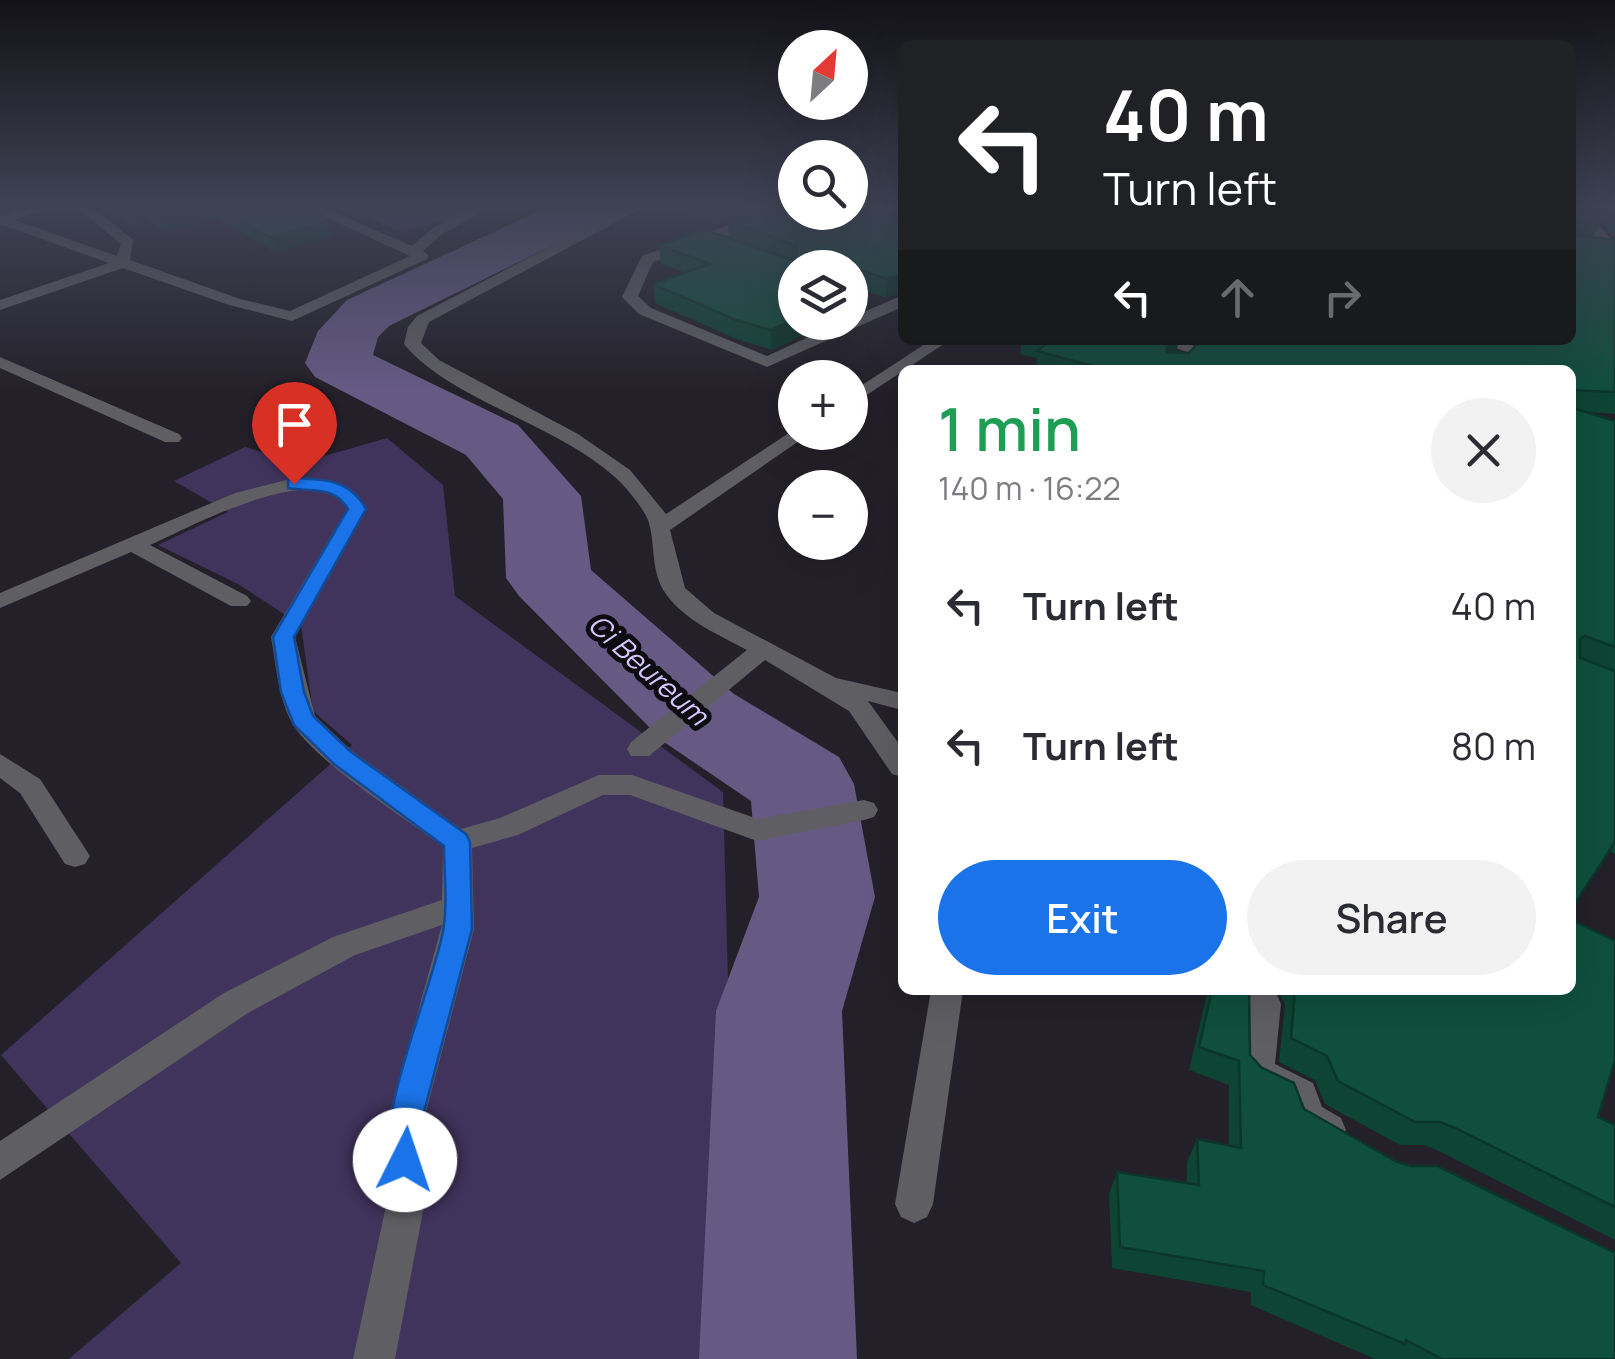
<!DOCTYPE html>
<meta charset="utf-8">
<style>
body{margin:0;font-family:Manrope,sans-serif;background:#f2f2f3;color:#2b2b33;height:100vh;display:flex;flex-direction:column;font-size:38px;white-space:nowrap}
*{box-sizing:border-box;margin:0}
p{font-size:32px;color:#7c7c81}
.icon{flex:none;width:55px;height:55px;fill:none;stroke:currentColor;stroke-width:2;stroke-linecap:round;stroke-linejoin:round}
.map{position:relative;flex:1;overflow:hidden}
.details{position:absolute;left:898px;top:365px;width:678px;height:630px;display:flex;flex-direction:column;background:#fff;border-radius:15px;box-shadow:0 10px 40px #0002}
.details>*{flex:none}
.guide{position:absolute;left:898px;top:40px;width:678px;height:305px;border-radius:15px;box-shadow:0 10px 40px #0002;background:#202124;color:#fff;overflow:hidden}
.needle{width:65px;rotate:26deg}
.fabs{position:absolute;left:778px;top:30px;display:grid;gap:20px}
.fabs a{display:grid;place-items:center;width:90px;height:90px;border-radius:50%;background:#fff;box-shadow:0 10px 40px #0002;font-size:50px}
.pin{position:absolute;display:grid;place-items:center;width:85px;height:85px;color:#fff;margin:-102px -42px;border-radius:50% 50% 50% 0;rotate:-45deg;box-shadow:0 0 10px #0007}
.pin .icon{rotate:45deg}
.me{position:absolute;width:110px;margin:-55px;rotate:4deg;stroke-linejoin:round;filter:drop-shadow(0 0 8px #0008)}
.turn{display:flex;align-items:center;gap:35px;height:210px;padding:0 40px;font-size:45px}
.turn .icon{width:130px;height:130px;stroke-width:2.5}
.turn b{display:block;font-size:70px;line-height:85px}
.lanes{display:flex;align-items:center;height:95px;padding:0 40px;background:#0003;justify-content:center;gap:50px;direction:ltr}
.lanes .off{opacity:.35}
.round{display:grid;place-items:center;flex:none;width:105px;height:105px;border-radius:52px;background:#f2f2f3}
.headline{display:flex;align-items:center;justify-content:space-between;height:170px;padding:0 40px}
h1{font-size:60px;font-weight:600;line-height:75px;color:#1e9e55}
.primary-button{display:flex;gap:20px;margin-top:auto;padding:20px 40px}
.primary-button a{flex:1;height:115px;border-radius:60px;background:#1a73e8;color:#fff;font-size:40px;font-weight:600;line-height:115px;text-align:center}
.primary-button a+a{background:#f2f2f3;color:#2b2b33}
ul{padding:0;list-style:none}
li{display:flex;align-items:center;gap:30px;height:140px;padding:0 40px}
li div{flex:1}
li b{display:block;font-size:38px}
li em{font-style:normal}
.map>svg:first-child{display:block}
.green{fill:#40335c}
.lines{fill:none;stroke-linecap:round;stroke-linejoin:round}
.river{fill:#665a85;fill-rule:evenodd}
.minor{fill:#5f5e63;fill-rule:evenodd}
.wall{fill:#0e4434}
.shaded-wall{fill:#0b372b}
.building{fill:#104f3d;stroke:#0b372b;stroke-width:2.5}
.route{fill:#1a73e8;stroke:#114b97;stroke-width:2.5}
.labels{text-anchor:middle;dominant-baseline:central;stroke-width:10;stroke-linejoin:round;paint-order:stroke}
.water-label{font-size:28px;font-style:italic;fill:#d4c6fe;stroke:#0c0b0f}
</style>
<div class="map">
<svg width="1615" height="1359" viewBox="0 0 1615 1359">
<rect width="100%" height="100%" fill="#232029"/>
<path class="green" d="M338,205H467L459,217L402,232Z
M387,438L443,485L455,596L723,792L738,1359H69L181,1263L1,1055L352,745L313,711L301,625L238,584L158,545L228,512L174,481L245,447L300,463Z"/>
<g class="lines">
<path class="river" d="M552,205H619L612,216L389,326L378,337L373,355L518,425L581,496L591,570L734,694L839,757L854,784L875,897L842,1011L857,1359H699L716,1011L759,897L751,801L664,742L519,596L506,578L503,499L466,455L315,377L305,363L318,331L347,300Z"/>
<path class="minor" d="M36,205H58L15,220L117,256L121,244L74,205H90L133,240L130,260L240,299L290,311L410,256L299,205H318L412,246C435,225 463,205 495,205L442,234L423,251L429,256L427,259L292,321L229,305L123,268L0,310V300L109,263L0,224V216Z
M630,205H648L429,322L421,343L439,360L578,434L630,470L666,514L795,429V432H812L670,530L685,588L714,613L836,678L902,693V710L868,701L902,748V777L892,774L849,711L765,660L649,756H631L627,749L631,742L747,650C719,635 684,620 666,594C650,572 656,544 648,520C643,508 626,487 616,478C558,424 451,401 404,344L408,327L417,316Z
M785,205H795V211L653,262L638,296L651,308L767,356L841,322H850V318L896,298L902,296V307L767,367L639,314L622,297L642,256Z
M1570,205H1580L1615,243V256L1570,210Z
M931,340H950L850,406V393Z
M1149,340H1178L1202,349L1194,354Z
M0,357L179,434L182,438L179,442H165L0,368Z
M294,478C326,478 351,479 367,509L295,637L315,716L352,751L461,829L500,818L599,775H632L758,819L864,800L874,803L878,810L874,817L864,820L757,841L630,795H603L518,835L472,848L474,929L426,1112L424,1206L395,1359H353L386,1206L390,1112L442,925L355,955L248,1013L0,1180V1141L224,993L333,937L442,900L443,846C406,819 310,758 291,721C278,696 276,664 271,637L347,509C319,456 189,528 150,545L247,596L251,601L247,606H231L131,552L0,608V593L235,493Z
M0,754L40,779L90,856L85,864L75,867L65,864L20,793L0,778Z
M931,990H963L933,1204L927,1217L914,1223L901,1217L895,1204Z
M1242,990H1275L1281,1004L1275,1064L1313,1083L1322,1107L1341,1118L1346,1130L1341,1142L1328,1147L1293,1129L1285,1104C1274,1098 1259,1093 1248,1085C1229,1071 1255,1018 1242,990Z"/>
</g>
<path class="wall" d="M98,205H304L330,221L333,235L275,252L218,219L166,232L150,222L134,226Z
M666,205H902V294L901,292L886,298L864,290L863,308L795,322H832L772,350L737,339L655,303L653,284L685,273L661,263L659,245L729,238L728,221L718,225Z
M1570,205L1600,222L1593,238L1615,240V414L1586,412L1615,421V854L1609,851L1570,911V370H1035L1037,358L1020,354L1022,340H1179L1176,353H1189Z
M1605,205H1615V239L1599,219Z
M1208,990H1249L1250,1055L1304,1109L1615,1359H1375L1251,1305V1292L1112,1268L1109,1194L1117,1172L1187,1183V1162L1197,1139L1229,1146V1085L1189,1070Z
M1277,990H1570L1598,1117L1615,1125V1240L1439,1151L1424,1145H1400L1325,1104L1315,1080L1279,1062L1285,1004Z"/>
<path class="shaded-wall" d="M723,205H773L718,225L717,207Z
M214,206L218,219L166,232L161,219Z
M145,208L150,222L134,226L128,212Z
M330,221L333,235L275,252L271,238Z
M902,274L901,292L886,298L887,279Z
M864,289L863,308L850,314V295Z
M795,319V322H832L772,350L771,330Z
M1174,340H1179L1176,353L1162,367L1167,347Z"/>
<path class="building" d="M116,205H304L330,221L271,238L214,206L161,219L145,208L128,212Z
M773,205H795V212H850V205H862L902,219V274L887,279L852,267L795,268V319L771,330L736,320L653,284L710,264L659,245L704,229L797,262L796,246L728,220Z
M1570,205H1586L1600,222H1575V235L1615,240V392L1570,390V370H1107L1037,351L1051,340H1174L1167,347V352L1189,353L1201,340H1570Z
M850,283L864,289L850,295Z
M1570,407L1615,421V647L1585,636L1580,639V658L1615,671V842L1570,911Z
M1570,919L1615,941V1060L1598,1117L1615,1125V1207L1455,1128L1440,1122H1415L1338,1081L1327,1056L1291,1038L1295,990H1570Z
M1212,990H1249L1250,1055L1262,1068L1294,1083L1304,1109L1395,1161L1411,1166H1437L1615,1253V1359H1442L1406,1340L1405,1344L1263,1285L1264,1271L1120,1247L1117,1172L1199,1185L1197,1139L1241,1148L1239,1061L1199,1047Z"/>
<linearGradient id="sky" x2="0" y2="1"><stop stop-color="#131217"/><stop offset="0.52" stop-color="#3f4254"/><stop offset="1" stop-color="#3f4254" stop-opacity="0"/></linearGradient>
<rect width="1615" height="395" fill="url(#sky)"/>
<path class="route" d="M294,478C326,479 350,480 366,509L294,637L304,692L313,716L351,752L466,834L470,842L472,929L424,1112L422,1160L417,1171L405,1176L393,1171C372,1122 433,988 443,931C448,904 444,873 444,846L334,764L294,725L281,692L273,637L348,509C334,485 311,492 288,488V480Z"/>
<g class="labels">
<g class="water-label">
<text transform="translate(649 669) rotate(42)">Ci Beureum</text>
</g>
</g>
</svg>
<div class="fabs">
<a><svg class="needle" viewBox="-14 -14 28 28"><path d="M0-13l5 13h-10z" fill="#e53935"/><path d="M0 13l5-13h-10z" fill="#7c7c81"/></svg></a>
<a><svg class="icon" aria-label="search" viewBox="0 0 24 24"><circle cx="10" cy="10" r="6"/><path d="M15 15l6 6"/></svg></a>
<a><svg class="icon" aria-label="layers" viewBox="0 0 24 24"><path d="M12 4l9 5-9 5-9-5zM3 14l9 5 9-5"/></svg></a>
<a>+</a>
<a>−</a>
</div>
<div class="pin" style="left:294px;top:484px;background:#d93025"><svg class="icon" aria-label="arrive" viewBox="0 0 24 24"><path d="M6 21V4h12l-3 4 3 4H6"/></svg></div>
<svg class="me" style="left:405px;top:1160px" viewBox="-20 -20 40 40"><circle r="19" fill="#fff"/><path d="M0-13L10 11 0 6-10 11z" fill="#1a73e8"/></svg>
<div class="guide">
<div class="turn"><svg class="icon" aria-label="left" viewBox="0 0 24 24"><path d="M17 20v-9H6M10 6l-5 5 5 5"/></svg><div><b>40 m</b>Turn left</div></div>
<div class="lanes"><svg class="icon" aria-label="left" viewBox="0 0 24 24"><path d="M17 20v-9H6M10 6l-5 5 5 5"/></svg><svg class="icon off" aria-label="ahead" viewBox="0 0 24 24"><path d="M12 20V5M6 11l6-6 6 6"/></svg><svg class="icon off" aria-label="right" viewBox="0 0 24 24"><path d="M7 20v-9h11M14 6l5 5-5 5"/></svg></div>
</div>
<section class="details">
<div class="headline"><div><h1>1 min</h1><p>140 m · 16:22</p></div><a class="round"><svg class="icon" aria-label="close" viewBox="0 0 24 24"><path d="M6 6l12 12M18 6L6 18"/></svg></a></div>
<ul>
<li><svg class="icon" aria-label="left" viewBox="0 0 24 24"><path d="M17 20v-9H6M10 6l-5 5 5 5"/></svg><div><b>Turn left</b></div><em>40 m</em></li>
<li><svg class="icon" aria-label="left" viewBox="0 0 24 24"><path d="M17 20v-9H6M10 6l-5 5 5 5"/></svg><div><b>Turn left</b></div><em>80 m</em></li>
</ul>
<div class="primary-button"><a>Exit</a><a>Share</a></div>
</section>
</div>
